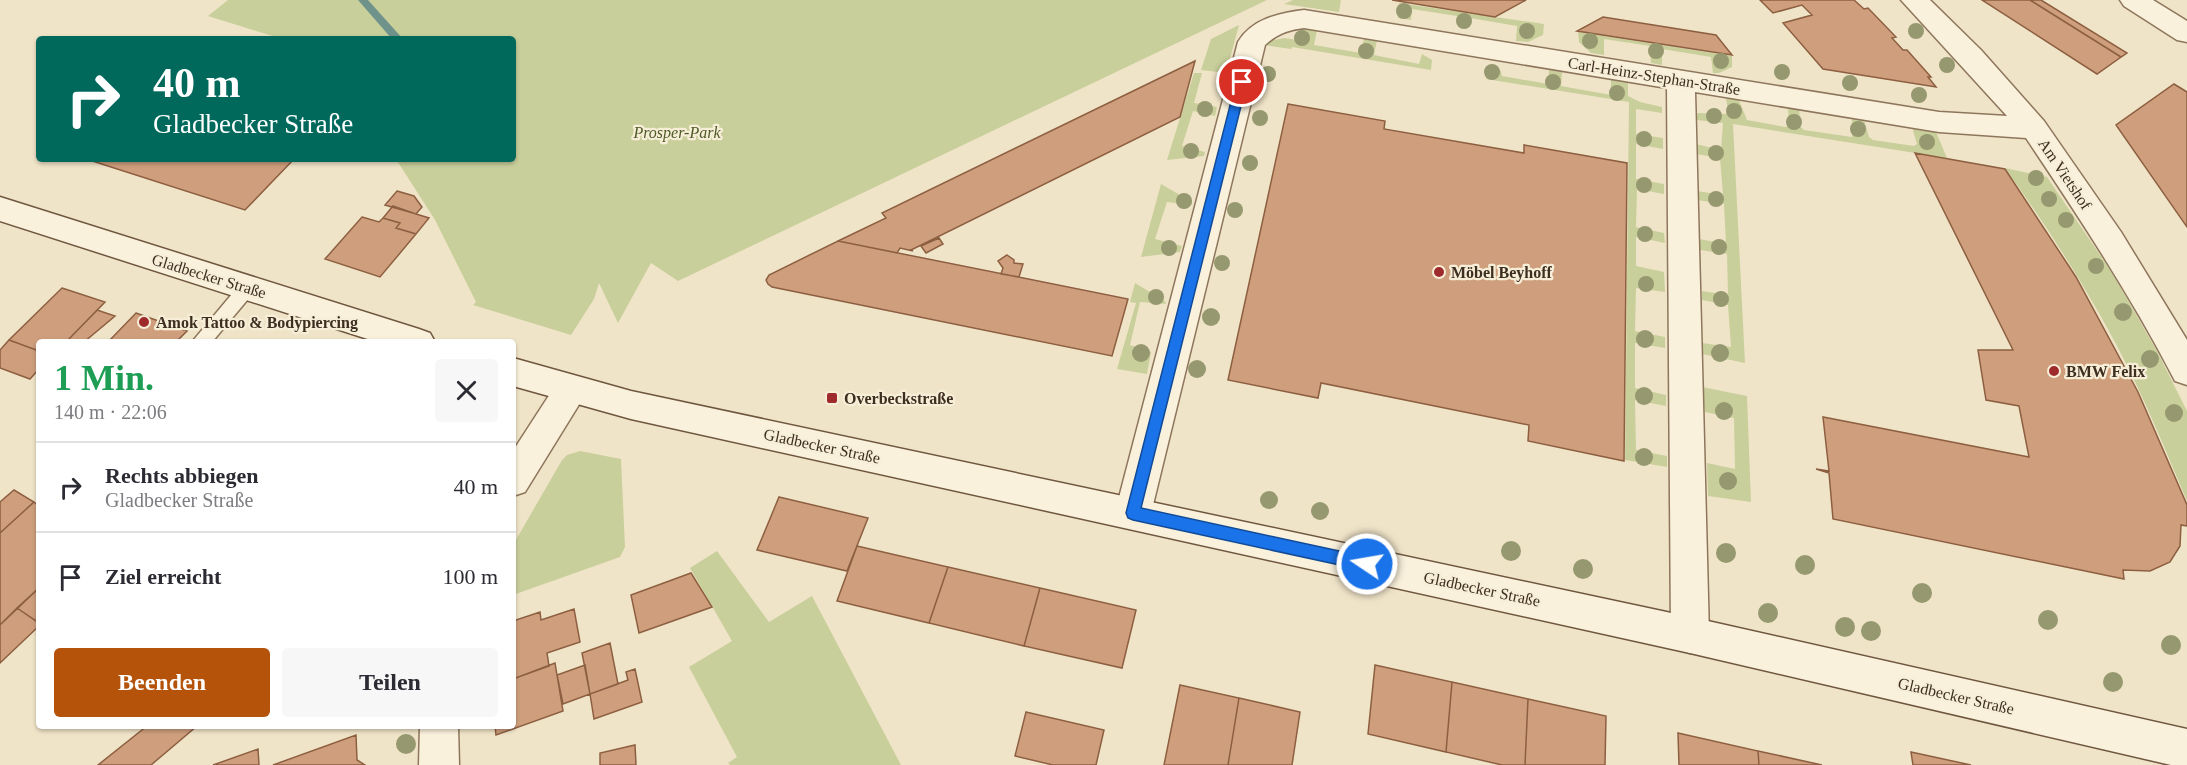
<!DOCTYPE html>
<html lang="de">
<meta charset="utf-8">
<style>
body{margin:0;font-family:Georgia,serif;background:#f7f7f7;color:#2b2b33;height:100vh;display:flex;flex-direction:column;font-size:22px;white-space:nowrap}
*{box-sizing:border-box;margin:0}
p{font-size:20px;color:#7c7c81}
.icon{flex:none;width:33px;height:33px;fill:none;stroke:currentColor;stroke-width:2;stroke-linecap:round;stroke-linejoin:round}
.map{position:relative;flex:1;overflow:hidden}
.side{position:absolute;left:36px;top:339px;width:480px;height:390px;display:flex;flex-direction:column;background:#fff;border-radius:6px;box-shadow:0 2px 4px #0004}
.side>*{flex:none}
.banner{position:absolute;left:36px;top:36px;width:480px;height:126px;border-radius:6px;box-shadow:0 2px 4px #0004;background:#00695c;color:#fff;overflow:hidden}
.pin{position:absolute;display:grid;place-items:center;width:51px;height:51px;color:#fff;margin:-26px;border:3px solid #fff;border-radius:50%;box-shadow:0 2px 6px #0007}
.me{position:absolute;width:66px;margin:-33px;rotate:282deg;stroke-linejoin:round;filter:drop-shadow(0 0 4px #0008)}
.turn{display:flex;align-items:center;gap:21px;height:126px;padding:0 18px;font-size:27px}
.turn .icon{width:78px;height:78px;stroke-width:2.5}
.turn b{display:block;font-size:42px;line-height:51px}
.round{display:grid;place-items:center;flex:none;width:63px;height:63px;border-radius:6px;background:#f7f7f7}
.summary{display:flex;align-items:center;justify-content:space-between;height:102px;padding:0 18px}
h1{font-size:36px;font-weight:800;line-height:45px;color:#1e9e55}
.button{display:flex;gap:12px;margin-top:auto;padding:12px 18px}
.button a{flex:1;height:69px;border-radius:6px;background:#b45309;color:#fff;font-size:24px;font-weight:800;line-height:69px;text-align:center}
.button a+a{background:#f7f7f7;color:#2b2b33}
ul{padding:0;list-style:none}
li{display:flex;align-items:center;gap:18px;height:90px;padding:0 18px;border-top:2px solid #e1e1e2}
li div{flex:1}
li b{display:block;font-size:22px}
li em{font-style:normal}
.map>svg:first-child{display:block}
.green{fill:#c9cf9b}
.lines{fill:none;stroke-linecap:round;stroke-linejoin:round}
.stream{fill:#6f938a;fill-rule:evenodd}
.building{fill:#cf9f7d;stroke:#8d5f41;stroke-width:1.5}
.service-casing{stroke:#8d765c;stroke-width:3}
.minor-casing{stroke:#8d765c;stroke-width:3}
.secondary-casing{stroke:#6f573f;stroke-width:3}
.service{fill:#faf1dc;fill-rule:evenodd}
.minor{fill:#faf1dc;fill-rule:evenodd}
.secondary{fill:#faf1dc;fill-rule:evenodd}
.tree{fill:#96986f}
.route{fill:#1a73e8;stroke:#114b97;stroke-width:1.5}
.poi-dot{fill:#9e2a2b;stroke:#f7eed8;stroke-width:2}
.labels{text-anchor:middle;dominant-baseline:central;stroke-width:4.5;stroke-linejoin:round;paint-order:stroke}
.street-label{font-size:16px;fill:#3d2e20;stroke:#f7eed8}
.park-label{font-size:16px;font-style:italic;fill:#4d5a26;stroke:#f7eed8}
.poi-label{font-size:16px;font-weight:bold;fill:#3d2e20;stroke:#f7eed8;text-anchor:start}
</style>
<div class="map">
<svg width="2187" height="765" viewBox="0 0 2187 765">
<rect width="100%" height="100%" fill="#f0e4c8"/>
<path class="green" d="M228,0H1267L678,281L651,263L618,323L599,283L594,299L571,335L473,305L476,302L435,220L396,159H513V39H282L208,16Z
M1293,0H1341L1339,12L1284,4Z
M1399,3L1544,24L1543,35L1528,42L1516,41L1517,26L1470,18L1469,28L1458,26L1457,16L1412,9L1411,20L1398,18Z
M1239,25L1226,73L1201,70L1211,39Z
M1299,27L1317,30L1314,45L1361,53L1364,38L1377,40L1374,55L1419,64L1422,54L1432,60L1431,70L1292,47L1291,49L1264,45L1266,42L1284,38L1297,40Z
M1578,32L1732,56V67L1719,73H1713L1711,57L1662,49V65L1651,63L1650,46L1604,39V55L1591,53L1579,42Z
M1497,69L1501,71L1502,76L1548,84L1549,70L1562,72L1561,86L1611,95V78L1628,83V96L1640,102L1662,107V113L1636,109V134L1663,138V149L1636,144V179L1664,184V194L1637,189L1636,227L1664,233L1665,243L1636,237V266L1664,272L1665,292L1636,288L1635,331L1665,337V348L1635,343V388L1666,395V406L1635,400L1636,450L1667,456V467L1625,460L1629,102L1486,79L1488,71Z
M1194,73H1202L1194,103L1217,107L1215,116L1193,111L1182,146L1205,152L1204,156L1167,160Z
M1729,98L1739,100L1747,120L1785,127L1789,126L1788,109L1790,107L1799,110L1801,127L1804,130L1852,137V118L1864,120L1869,137L1873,140L1914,146L1917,144L1912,127L1934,131L1936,132L1947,158L1733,124L1745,363L1702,354V343L1731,347L1728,305L1702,300V291L1728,295L1727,254L1700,250L1699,239L1726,244L1724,204L1697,200V191L1723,195L1720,158L1696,154V144L1721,150L1723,123L1697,120L1695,115L1698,113L1729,114L1726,99Z
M2005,168L2047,177L2113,274L2158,353L2187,411V501C2165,449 2144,397 2117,346C2084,284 2046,225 2005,168Z
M1161,184L1192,202V205L1167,202L1155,239L1182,246L1180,252L1141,257Z
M1135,283L1165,301L1166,304L1140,302L1130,345L1151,352L1147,374L1117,369L1136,303L1130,302Z
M1702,387L1747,396L1751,502L1708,496L1707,463L1735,469L1734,418L1705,412Z
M580,451L621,459L625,547L620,557L513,595V545L562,460L567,455Z
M717,551L769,622L812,596L901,765H730L728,763L737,757L689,667L732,641L690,568Z"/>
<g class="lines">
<path class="stream" d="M358,0H368L403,39H392Z"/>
</g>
<path class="building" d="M1392,0H1526L1495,17Z
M1760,0H1854L1864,9L1868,8L1896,37L1892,38L1903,50H1907L1931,77H1928L1936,87L1823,69L1783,23L1812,15L1802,5L1773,13Z
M1982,0H2030L2121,57L2097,74Z
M2030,0H2041L2127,53L2121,57Z
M1603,17L1716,35L1732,55L1577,31Z
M1195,61L1180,117L911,250L913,251L900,248L897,253L838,241L886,218L882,213Z
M2174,84L2187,92V227L2116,125Z
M1288,104L1385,121L1384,129L1524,153V145L1627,163L1624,461L1528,441L1529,425L1321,383L1318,398L1228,380Z
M1915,153L2005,169L2076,277L2138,392L2187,505V526L2181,525L2180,546L2170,562L2150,571L2123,570L2124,579L1833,519L1829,473L1816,469L1829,471L1823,417L2029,457L2019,406L1986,400L1978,350H2013Z
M86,159H294L245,210Z
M397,191L414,196L422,207L416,214L385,205Z
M393,206L416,214L429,218L416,234L396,228L400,223L383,218Z
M362,217L379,222L383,218L400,223L396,228L416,234L380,277L325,259Z
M939,238L943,244L926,253L921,246Z
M838,241L1128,299L1112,356L772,287L768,284L766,280L769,275Z
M1007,255L1014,260V263L1023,264L1019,277L1001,274L1003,268L998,261Z
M62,288L105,302L66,342H39V351L9,340Z
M97,310L115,316L84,342H66Z
M136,313L187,331L176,342H108Z
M9,340L39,351V369L30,379L0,368V350Z
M14,490L34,502L0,533V502Z
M779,497L868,518L847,571L757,550Z
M34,502L39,506V588L0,625V533Z
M857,546L948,567L929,623L837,601Z
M948,567L1040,588L1024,646L929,623Z
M691,573L712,607L639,633L631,595Z
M39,588V623L17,608Z
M1040,588L1136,610L1122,668L1024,646Z
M17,608L39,623V626L0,663V625Z
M574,609L580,642L547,653L549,666L513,679V621L540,612L541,620Z
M610,643L618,684L590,694L582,653Z
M555,663L563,711L496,735L495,726H513V679Z
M585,665L590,694L563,704L557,675Z
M1375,665L1452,682L1446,752L1368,734Z
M635,669L642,702L594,719L590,694L628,680L626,672Z
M1452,682L1528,699L1525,765H1502L1446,752Z
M1180,685L1239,698L1228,765H1164Z
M1239,698L1300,712L1292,765H1228Z
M1528,699L1606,716L1605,765H1525Z
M1026,712L1104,730L1096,765H1053L1015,756Z
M147,726H197L151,765H98Z
M1678,733L1758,751L1759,765H1679Z
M356,735L357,760L365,765H273Z
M635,745L636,765H600V753Z
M258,749L259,765H213Z
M1758,751L1822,765H1759Z
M1911,752L1971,765H1913Z"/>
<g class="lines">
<g class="service-casing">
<path id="service" d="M248,280L254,282L257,287L254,292L212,342H192L242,282Z"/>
</g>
<g class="minor-casing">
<path id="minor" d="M1901,0H1930L1981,50L2044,121L2121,232L2187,340V385L2175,381C2131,296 2079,217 2026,138L1939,132L1695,92L1709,635L1703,648L1690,653L1677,648L1671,635L1667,88L1304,28C1288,30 1277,34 1265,45L1151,513L1145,524L1133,529L1121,524L1115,513L1238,42C1252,19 1279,13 1304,10L1939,112L2007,116Z
M2120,0H2153L2187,21V42L2177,40L2124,6Z
M571,376L583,380L588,390L525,492L513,496V451L559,380Z
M420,726H458L459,765H419Z"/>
</g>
<g class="secondary-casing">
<path id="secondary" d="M0,197L419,329L430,333L435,342H377L0,221Z
M513,358L631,391L1690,617L2187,729V765H2171L1690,653L631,419L513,386Z"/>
</g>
<use href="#service" class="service"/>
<use href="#minor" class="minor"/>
<use href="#secondary" class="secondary"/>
</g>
<g class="tree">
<circle cx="1404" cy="11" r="8"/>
<circle cx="1464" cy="21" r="8"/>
<circle cx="1527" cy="31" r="8"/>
<circle cx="1916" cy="31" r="8"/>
<circle cx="1302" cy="38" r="8"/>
<circle cx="1590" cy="41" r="8"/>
<circle cx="1366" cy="51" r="8"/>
<circle cx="1656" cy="51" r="8"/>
<circle cx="1721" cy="61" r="8"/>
<circle cx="1947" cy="65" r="8"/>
<circle cx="1492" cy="72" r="8"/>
<circle cx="1782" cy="72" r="8"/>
<circle cx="1268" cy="74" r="8"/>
<circle cx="1553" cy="82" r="8"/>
<circle cx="1850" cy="83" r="8"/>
<circle cx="1617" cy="93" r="8"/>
<circle cx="1919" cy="95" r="8"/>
<circle cx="1205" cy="109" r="8"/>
<circle cx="1734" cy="111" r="8"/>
<circle cx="1714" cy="116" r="8"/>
<circle cx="1260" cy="118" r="8"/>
<circle cx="1794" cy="122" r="8"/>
<circle cx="1858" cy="129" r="8"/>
<circle cx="1644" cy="139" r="8"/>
<circle cx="1927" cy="142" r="8"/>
<circle cx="1191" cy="151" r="8"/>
<circle cx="1716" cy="153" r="8"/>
<circle cx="1250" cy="163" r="8"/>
<circle cx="2036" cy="178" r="8"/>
<circle cx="1644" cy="185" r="8"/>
<circle cx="1716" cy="199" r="8"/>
<circle cx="2049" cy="199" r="8"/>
<circle cx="1184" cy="201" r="8"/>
<circle cx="1235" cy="210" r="8"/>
<circle cx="2066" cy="220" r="8"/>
<circle cx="1645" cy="234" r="8"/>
<circle cx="1719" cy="247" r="8"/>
<circle cx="1169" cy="248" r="8"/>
<circle cx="1222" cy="263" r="8"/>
<circle cx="2096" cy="266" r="8"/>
<circle cx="1646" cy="284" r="8"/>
<circle cx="1156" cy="297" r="8"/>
<circle cx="1721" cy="299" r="8"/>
<circle cx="2123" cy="312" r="9"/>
<circle cx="1211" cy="317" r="9"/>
<circle cx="1645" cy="339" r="9"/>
<circle cx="1141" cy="353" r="9"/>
<circle cx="1720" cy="353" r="9"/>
<circle cx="2150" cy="359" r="9"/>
<circle cx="1197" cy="369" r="9"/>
<circle cx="1644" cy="396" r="9"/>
<circle cx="1724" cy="411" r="9"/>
<circle cx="2174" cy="413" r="9"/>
<circle cx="1644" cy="457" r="9"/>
<circle cx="1728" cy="481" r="9"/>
<circle cx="1269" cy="500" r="9"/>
<circle cx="1320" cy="511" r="9"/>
<circle cx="1511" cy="551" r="10"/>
<circle cx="1726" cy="553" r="10"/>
<circle cx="1805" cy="565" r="10"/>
<circle cx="1583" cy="569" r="10"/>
<circle cx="1922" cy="593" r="10"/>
<circle cx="1768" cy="613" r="10"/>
<circle cx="2048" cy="620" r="10"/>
<circle cx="1845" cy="627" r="10"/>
<circle cx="1871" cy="631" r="10"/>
<circle cx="2171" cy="645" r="10"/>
<circle cx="2113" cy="682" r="10"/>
<circle cx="406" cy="744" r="10"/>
</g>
<path class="route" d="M1242,78L1247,82L1141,508L1367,557L1372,559L1375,564L1372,569L1367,571L1133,520L1128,518L1126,513L1236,82Z"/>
<g class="poi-dot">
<circle cx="1439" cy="272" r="6"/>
<circle cx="144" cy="322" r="6"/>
<circle cx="2054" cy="371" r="6"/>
<rect x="826" y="392" width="12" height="12" rx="3"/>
</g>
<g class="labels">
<g class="street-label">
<text transform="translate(1654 76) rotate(9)">Carl-Heinz-Stephan-Straße</text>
<text transform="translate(2065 174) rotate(56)">Am Vietshof</text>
<text transform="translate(209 276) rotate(17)">Gladbecker Straße</text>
<text transform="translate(822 446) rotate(12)">Gladbecker Straße</text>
<text transform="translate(1482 589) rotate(12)">Gladbecker Straße</text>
<text transform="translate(1956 696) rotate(13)">Gladbecker Straße</text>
</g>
<g class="park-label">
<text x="677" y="132">Prosper-Park</text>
</g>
<g class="poi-label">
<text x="1451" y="272">Möbel Beyhoff</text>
<text x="156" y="322">Amok Tattoo &amp; Bodypiercing</text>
<text x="2066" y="371">BMW Felix</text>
<text x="844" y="398">Overbeckstraße</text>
</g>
</g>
</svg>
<div class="pin" style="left:1242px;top:82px;background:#d93025"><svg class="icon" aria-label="arrive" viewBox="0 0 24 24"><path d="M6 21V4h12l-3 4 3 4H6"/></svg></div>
<svg class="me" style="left:1367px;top:564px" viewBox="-20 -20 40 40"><circle r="17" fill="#1a73e8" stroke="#fff" stroke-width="3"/><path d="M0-11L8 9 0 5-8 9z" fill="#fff"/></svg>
<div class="banner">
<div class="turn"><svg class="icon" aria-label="right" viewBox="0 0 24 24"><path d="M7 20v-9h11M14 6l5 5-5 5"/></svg><div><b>40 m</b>Gladbecker Straße</div></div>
</div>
<section class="side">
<div class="summary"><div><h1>1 Min.</h1><p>140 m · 22:06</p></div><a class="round"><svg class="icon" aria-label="close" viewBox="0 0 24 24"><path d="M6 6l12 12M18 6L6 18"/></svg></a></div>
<ul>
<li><svg class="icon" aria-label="right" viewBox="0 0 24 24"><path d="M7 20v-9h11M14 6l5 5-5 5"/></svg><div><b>Rechts abbiegen</b><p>Gladbecker Straße</p></div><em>40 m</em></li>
<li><svg class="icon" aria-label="arrive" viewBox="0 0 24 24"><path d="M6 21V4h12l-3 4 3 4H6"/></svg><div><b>Ziel erreicht</b></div><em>100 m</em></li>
</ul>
<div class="button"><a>Beenden</a><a>Teilen</a></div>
</section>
</div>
